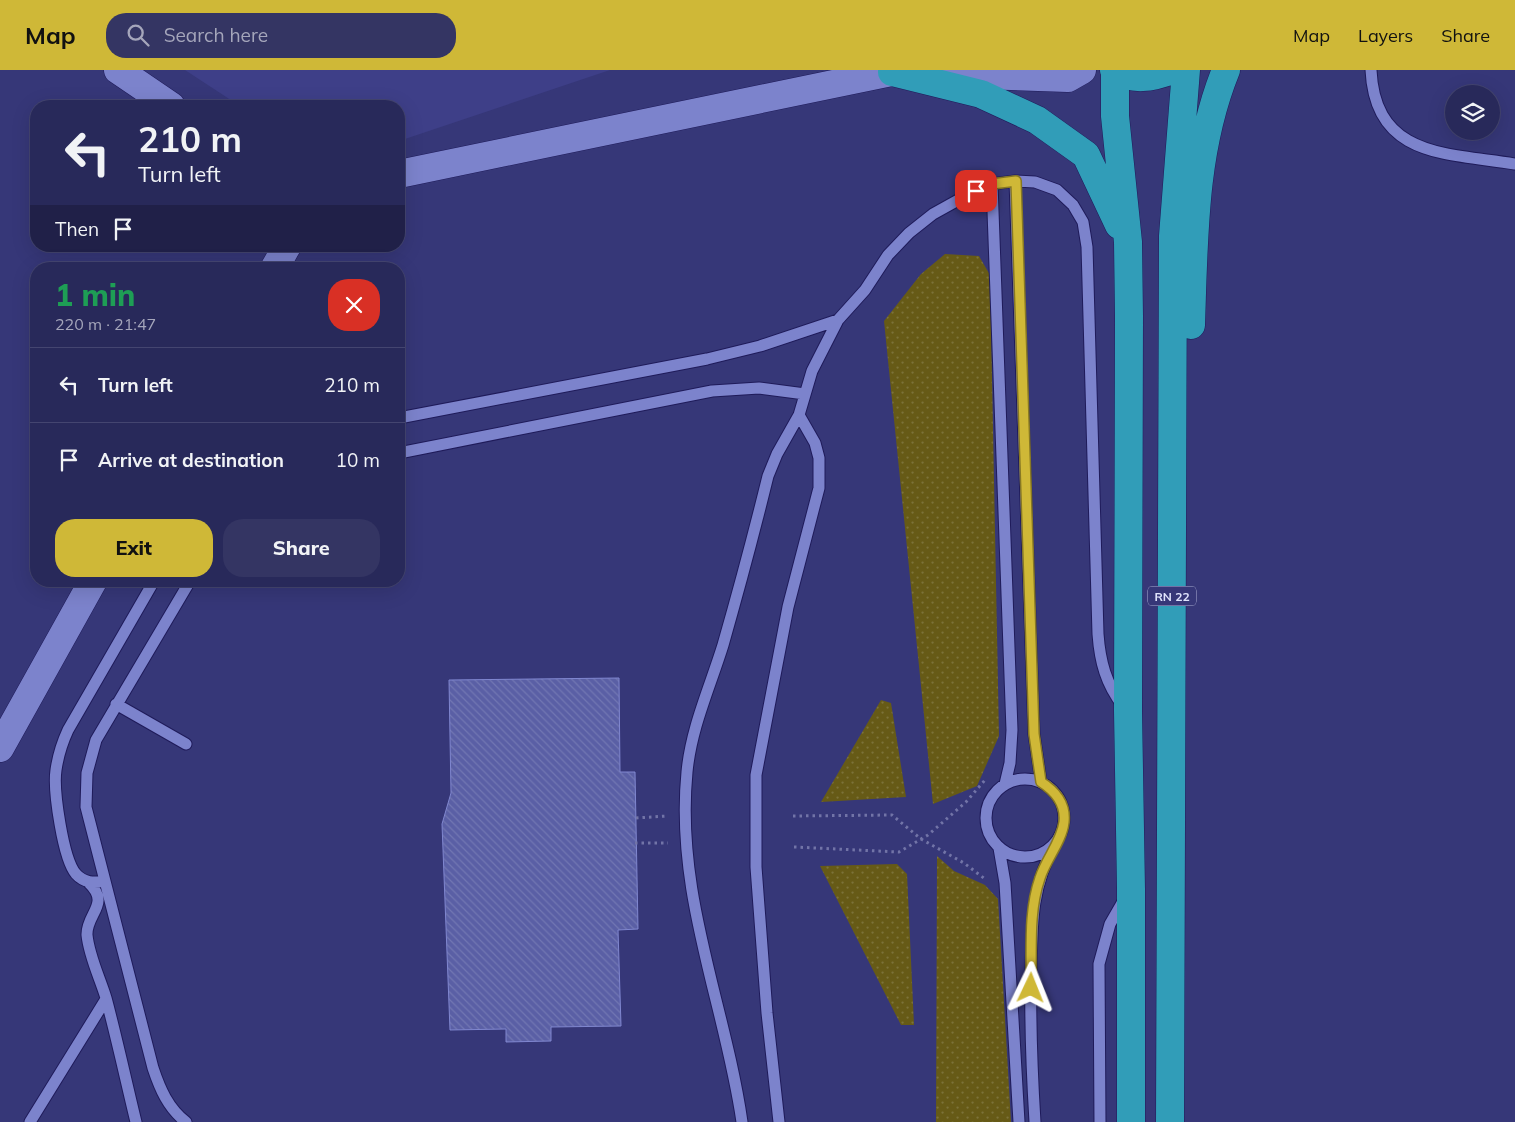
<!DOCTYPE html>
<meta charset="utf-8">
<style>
body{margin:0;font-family:Mulish,sans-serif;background:#343563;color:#f1f3f6;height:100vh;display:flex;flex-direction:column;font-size:19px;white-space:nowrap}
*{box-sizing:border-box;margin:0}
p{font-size:16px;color:#a5a6bb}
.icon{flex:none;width:28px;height:28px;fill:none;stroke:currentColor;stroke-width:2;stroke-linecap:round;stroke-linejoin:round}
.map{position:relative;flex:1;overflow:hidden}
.drawer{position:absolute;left:30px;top:192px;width:375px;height:325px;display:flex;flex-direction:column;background:#28295a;border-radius:20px;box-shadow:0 5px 20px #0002,0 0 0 1px #444570}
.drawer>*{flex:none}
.top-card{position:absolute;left:30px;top:30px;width:375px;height:152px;border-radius:20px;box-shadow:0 5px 20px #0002,0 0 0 1px #444570;background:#28295a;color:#f1f3f6;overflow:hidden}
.controls{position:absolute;left:1445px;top:15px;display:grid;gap:10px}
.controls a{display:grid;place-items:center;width:55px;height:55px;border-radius:50%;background:#28295a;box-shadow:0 5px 20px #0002,0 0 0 1px #444570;font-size:25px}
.pin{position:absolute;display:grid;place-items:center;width:42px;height:42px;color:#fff;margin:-21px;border-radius:10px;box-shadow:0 2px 8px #0006}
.me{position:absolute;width:55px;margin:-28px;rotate:2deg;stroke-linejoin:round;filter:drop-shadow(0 0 4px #0008)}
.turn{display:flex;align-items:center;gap:18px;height:105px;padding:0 25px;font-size:22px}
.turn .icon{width:65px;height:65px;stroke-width:2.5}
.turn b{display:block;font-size:35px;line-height:42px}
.then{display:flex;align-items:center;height:48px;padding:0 25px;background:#0003;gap:10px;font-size:19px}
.round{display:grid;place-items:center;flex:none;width:52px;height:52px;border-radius:20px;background:#343563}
.overview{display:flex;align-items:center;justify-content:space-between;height:85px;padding:0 25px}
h1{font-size:30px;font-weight:800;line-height:38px;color:#1e9e55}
.action{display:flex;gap:10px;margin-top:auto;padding:10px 25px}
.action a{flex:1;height:58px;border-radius:20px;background:#cfb837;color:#111;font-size:20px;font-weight:800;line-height:58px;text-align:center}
.action a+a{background:#343563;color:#f1f3f6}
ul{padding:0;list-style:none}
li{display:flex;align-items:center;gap:15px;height:75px;padding:0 25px;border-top:1px solid #444570}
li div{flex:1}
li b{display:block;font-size:19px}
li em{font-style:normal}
header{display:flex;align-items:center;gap:30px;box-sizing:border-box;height:70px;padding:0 25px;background:#cfb837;color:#111}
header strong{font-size:24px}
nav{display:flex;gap:28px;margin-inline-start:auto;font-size:18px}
.search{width:350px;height:45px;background:#343563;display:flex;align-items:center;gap:12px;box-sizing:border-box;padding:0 18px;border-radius:20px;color:#a5a6bb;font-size:19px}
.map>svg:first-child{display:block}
.built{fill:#3e3f88}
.grass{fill:url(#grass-dots)}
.building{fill:url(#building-back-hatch);stroke:#8087d0}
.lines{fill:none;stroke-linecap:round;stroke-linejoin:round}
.lane-casing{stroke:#1f1b5a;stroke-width:13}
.secondary-casing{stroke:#1f1b5a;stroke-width:29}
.highway-casing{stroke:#1f1b5a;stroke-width:29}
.path{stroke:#7274a7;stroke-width:3;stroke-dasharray:2.5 4;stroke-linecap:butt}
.lane{stroke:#7c83cc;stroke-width:11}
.secondary{stroke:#7c83cc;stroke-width:28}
.highway{stroke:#319db8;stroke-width:28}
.route-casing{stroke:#877824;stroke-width:12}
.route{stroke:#cfb837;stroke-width:9}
.labels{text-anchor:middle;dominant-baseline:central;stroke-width:5;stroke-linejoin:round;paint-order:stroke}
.shield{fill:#363778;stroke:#adb0d4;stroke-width:1}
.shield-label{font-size:12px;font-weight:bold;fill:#e0e4fc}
</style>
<header>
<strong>Map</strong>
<div class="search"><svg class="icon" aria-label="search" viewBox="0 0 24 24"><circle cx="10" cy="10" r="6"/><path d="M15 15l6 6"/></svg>Search here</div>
<nav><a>Map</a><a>Layers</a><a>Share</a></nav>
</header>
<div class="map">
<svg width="1515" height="1052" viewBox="0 0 1515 1052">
<defs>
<pattern id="grass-dots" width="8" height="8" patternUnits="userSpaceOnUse" patternTransform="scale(1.25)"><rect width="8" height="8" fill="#665a16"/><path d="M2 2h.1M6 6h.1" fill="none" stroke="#7c7239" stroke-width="1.8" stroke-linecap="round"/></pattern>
<pattern id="building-back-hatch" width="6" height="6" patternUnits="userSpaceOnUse" patternTransform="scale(1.25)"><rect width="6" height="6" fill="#5a5fa5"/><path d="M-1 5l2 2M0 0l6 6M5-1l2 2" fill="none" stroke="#7176b2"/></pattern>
</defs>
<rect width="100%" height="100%" fill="#363778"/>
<path class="built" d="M185,0H610L399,71V36H240Z"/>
<path class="grass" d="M945,184L979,186L990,205L999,666L977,716L933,734L884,251L921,204Z
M881,630L891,633L906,727L821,732Z
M937,786L954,801L985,815L998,829L1011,1052H936Z
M897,794L907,804L914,955H901L820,796Z"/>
<path class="building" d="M619,608L620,702H635L638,859L618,860L621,956L551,957V971L506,972V959L450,960L442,754L451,723L449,610Z"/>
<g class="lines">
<g class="lane-casing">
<path id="lane" d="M1371,0C1375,88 1447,83 1515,94
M1015,111L1034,664L1041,712
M992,114L1012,660L1010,693L1005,714
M399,348L707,289L760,276L838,250
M399,383L712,321L759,318L805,324
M116,634L186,674
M986 748a39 39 0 1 1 78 0a39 39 0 1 1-78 0Z
M999,778L1005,813L1019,1052
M105,811C94,813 84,813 76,804C63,789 53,720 56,700C58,686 62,673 68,660L154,511
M89,813C111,834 86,844 87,865C89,886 100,908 106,928C117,969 126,1011 136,1052
M30,1052L106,929
M186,1052C168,1038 160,1019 153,998L86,737L87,703L96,670L190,511
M742,1052C725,934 675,825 687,702C691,658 710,617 723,575C739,519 754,463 768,406L777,384L799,345L812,301L838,250L865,220L888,185L909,163L933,144L960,129L992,114L1015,111L1035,112L1057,120L1073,135L1083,152L1087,177L1098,564C1100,592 1106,614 1123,636
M779,1052L767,943L756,797V705L788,537L819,418V388L815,373L799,345
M1035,1052C1032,1003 1030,956 1031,907C1032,858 1030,819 1055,774
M1100,1052L1099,894L1110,854L1125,828"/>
</g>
<g class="secondary-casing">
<path id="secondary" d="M118,0L171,36
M921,3L1068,8L1082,0
M399,104L901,0
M274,199L287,176
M0,678L93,511"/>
</g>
<g class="highway-casing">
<path id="highway" d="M1114,0C1133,11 1152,8 1172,0
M1115,1V46L1128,172L1129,246L1128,641L1131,819V1052
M892,2L981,24L1037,50L1086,85L1119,155
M1191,255C1194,169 1193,81 1226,0
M1170,1052L1173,166L1186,0"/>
</g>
<path class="path" d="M793,746L892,745L921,769L964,793L985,809
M636,748L667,746
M635,773H668
M794,777L899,782L928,765L966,732L985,710"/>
<use href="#lane" class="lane"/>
<use href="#secondary" class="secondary"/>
<use href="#highway" class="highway"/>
</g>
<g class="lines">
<g class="route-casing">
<path id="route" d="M976,121L992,114L1016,111L1034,664L1041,712C1055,721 1066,734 1064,752C1062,771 1046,789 1040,808C1028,842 1032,881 1031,918"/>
</g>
<use href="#route" class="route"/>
</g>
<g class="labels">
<rect class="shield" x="1148" y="516.5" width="48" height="19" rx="4"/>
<g class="shield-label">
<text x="1172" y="526">RN 22</text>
</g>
</g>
</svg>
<div class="controls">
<a><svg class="icon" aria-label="layers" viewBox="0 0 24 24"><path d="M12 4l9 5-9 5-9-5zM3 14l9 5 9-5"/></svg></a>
</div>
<div class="pin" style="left:976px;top:121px;background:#d93025"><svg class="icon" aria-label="arrive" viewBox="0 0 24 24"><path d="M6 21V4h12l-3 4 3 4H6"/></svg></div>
<svg class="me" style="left:1031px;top:918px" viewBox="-20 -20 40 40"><path d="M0-17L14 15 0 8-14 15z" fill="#cfb837" stroke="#fff" stroke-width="4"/></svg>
<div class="top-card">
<div class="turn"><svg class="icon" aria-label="left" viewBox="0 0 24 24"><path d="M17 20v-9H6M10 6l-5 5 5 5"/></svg><div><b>210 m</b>Turn left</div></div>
<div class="then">Then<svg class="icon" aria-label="arrive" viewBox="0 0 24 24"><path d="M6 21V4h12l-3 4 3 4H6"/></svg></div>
</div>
<section class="drawer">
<div class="overview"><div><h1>1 min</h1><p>220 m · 21:47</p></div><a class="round" style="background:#d93025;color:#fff"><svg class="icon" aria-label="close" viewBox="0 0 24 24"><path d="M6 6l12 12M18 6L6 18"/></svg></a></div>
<ul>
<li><svg class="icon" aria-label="left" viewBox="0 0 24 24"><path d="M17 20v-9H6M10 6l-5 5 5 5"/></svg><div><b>Turn left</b></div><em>210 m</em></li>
<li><svg class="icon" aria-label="arrive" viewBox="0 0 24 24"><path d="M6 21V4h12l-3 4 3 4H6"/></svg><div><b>Arrive at destination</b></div><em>10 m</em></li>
</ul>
<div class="action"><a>Exit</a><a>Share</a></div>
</section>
</div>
